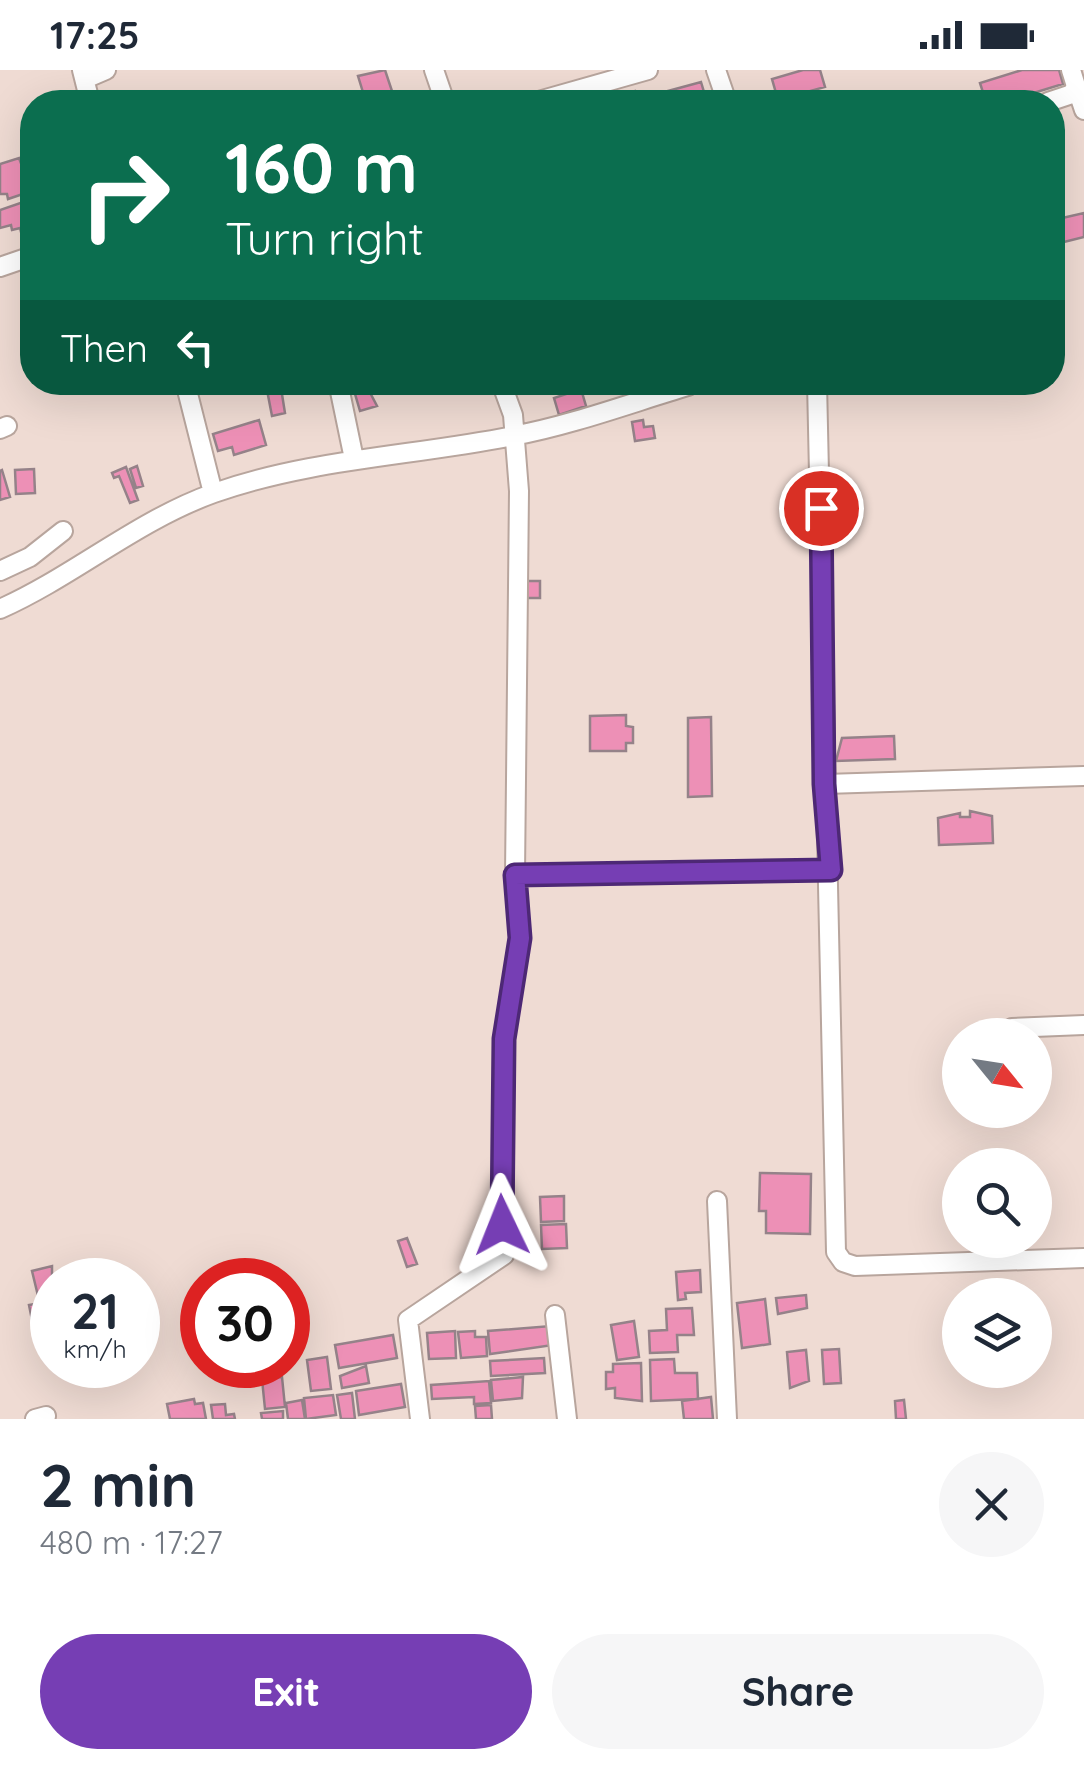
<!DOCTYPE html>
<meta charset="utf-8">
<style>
body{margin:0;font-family:Quicksand,sans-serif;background:#f6f6f7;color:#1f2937;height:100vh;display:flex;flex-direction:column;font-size:38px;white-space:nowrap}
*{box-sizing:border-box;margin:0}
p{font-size:32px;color:#747a83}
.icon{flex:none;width:55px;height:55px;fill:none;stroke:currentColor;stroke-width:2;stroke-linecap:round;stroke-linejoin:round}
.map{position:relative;height:1349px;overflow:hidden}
.details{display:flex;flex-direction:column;background:#fff;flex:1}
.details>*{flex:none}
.guide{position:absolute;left:20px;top:20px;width:1045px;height:305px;border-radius:40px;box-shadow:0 10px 40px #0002;background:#0b6e4f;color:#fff;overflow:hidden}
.needle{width:65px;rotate:120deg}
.buttons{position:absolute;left:942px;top:948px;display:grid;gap:20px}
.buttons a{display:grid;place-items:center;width:110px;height:110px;border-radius:50%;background:#fff;box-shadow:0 10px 40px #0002;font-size:50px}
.speed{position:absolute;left:30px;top:1188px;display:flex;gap:20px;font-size:50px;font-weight:700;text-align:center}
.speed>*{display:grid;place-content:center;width:130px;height:130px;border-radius:50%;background:#fff;box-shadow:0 10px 40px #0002;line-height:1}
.speed small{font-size:25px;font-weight:400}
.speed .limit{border:15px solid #d22;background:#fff;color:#111}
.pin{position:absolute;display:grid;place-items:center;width:85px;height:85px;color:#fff;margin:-42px;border:5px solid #fff;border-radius:50%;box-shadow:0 2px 10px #0007}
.me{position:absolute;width:110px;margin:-55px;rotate:358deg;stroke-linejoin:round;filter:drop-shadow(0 0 8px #0008)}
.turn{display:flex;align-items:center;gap:35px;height:210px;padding:0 40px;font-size:45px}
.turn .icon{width:130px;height:130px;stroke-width:2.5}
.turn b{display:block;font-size:70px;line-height:85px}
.then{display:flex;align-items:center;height:95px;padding:0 40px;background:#0003;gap:20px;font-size:38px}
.round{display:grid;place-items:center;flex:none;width:105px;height:105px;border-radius:52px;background:#f6f6f7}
.summary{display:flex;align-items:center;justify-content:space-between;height:170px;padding:0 40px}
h1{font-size:60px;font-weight:700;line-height:75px}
.button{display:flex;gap:20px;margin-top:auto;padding:20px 40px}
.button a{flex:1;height:115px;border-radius:60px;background:#763eb4;color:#fff;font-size:40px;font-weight:700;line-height:115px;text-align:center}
.button a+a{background:#f6f6f7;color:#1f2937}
.status{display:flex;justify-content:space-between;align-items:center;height:70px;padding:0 50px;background:#fff;direction:ltr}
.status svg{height:28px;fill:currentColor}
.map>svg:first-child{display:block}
.building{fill:#ed90b6;stroke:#958289;stroke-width:2.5}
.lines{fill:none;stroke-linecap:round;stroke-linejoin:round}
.minor-casing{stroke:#b8a59d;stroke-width:22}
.minor{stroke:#fff;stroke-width:18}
.route-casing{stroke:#4d2875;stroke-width:25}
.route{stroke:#763eb4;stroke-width:18}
</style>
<div class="status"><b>17:25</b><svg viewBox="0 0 49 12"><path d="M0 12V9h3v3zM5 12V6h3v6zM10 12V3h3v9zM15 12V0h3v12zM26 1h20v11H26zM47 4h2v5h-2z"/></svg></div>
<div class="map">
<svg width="1084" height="1349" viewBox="0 0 1084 1349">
<rect width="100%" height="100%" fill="#efdbd3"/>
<path class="building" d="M385,0L394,27L366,32L358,6Z
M803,0H820L825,17L778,30L772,9Z
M1022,0H1059L1063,14L1004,32H986L980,13Z
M701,12L707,32H659L657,24Z
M635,21L639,32H597Z
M19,88L22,96L26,94L32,121L8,129L7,124H0V94Z
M32,129V162L22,166L20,158L12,160L11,155L0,158V140Z
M1084,143V167L1064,172L1058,149Z
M365,313L377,336L360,341L353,317Z
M281,318L285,343L272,346L267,320Z
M581,319L586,336L559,345L554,328Z
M259,350L266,375L234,385L232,377L218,381L213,364Z
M643,350L644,357L653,356L655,368L635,371L632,352Z
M137,396L143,416L136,418L130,399Z
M126,397L138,430L130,433L119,406L114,408L112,403Z
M34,399L35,423L16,424L15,400Z
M2,400L10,427L0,430V401Z
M527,511H540V528H527Z
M626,645V656L633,657V673H626V681H590V646Z
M711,647L712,726L688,727V648Z
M894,666L895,689L836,691L842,668Z
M970,741L992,746L993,773L939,775L938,748L960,743V747H970Z
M760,1103L811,1104L810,1164L766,1163V1141H759Z
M564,1126V1151L541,1152L540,1127Z
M566,1154L567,1178L542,1179L541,1155Z
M407,1168L417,1194L407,1197L398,1171Z
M52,1196V1226L39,1230L32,1201Z
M700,1200L701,1222L685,1223L686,1229L678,1230L676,1202Z
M806,1225L807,1238L778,1244L776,1228Z
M765,1229L770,1274L742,1278L737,1233Z
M52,1231V1257L34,1260L29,1235Z
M692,1238L694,1265H677L678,1282L650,1283L649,1261L667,1260L666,1239Z
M634,1251L639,1287L617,1290L611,1255Z
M551,1256L553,1275L490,1284L488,1261Z
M455,1261L456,1288L429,1289L427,1263Z
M475,1261V1267H486L487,1286L461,1288L458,1262Z
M393,1265L397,1288L339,1298L335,1275Z
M839,1279L841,1313L824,1314L822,1280Z
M806,1280L809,1311L790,1318L787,1282Z
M327,1287L331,1319L311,1321L307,1290Z
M544,1288L545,1303L491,1306L490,1291Z
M674,1289L675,1303H697L698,1329L651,1331L650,1290Z
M641,1293L642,1331L615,1328V1318L606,1319V1302H613V1294Z
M366,1296L369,1313L342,1318L340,1306Z
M282,1307L285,1337L265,1339L262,1309Z
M523,1307L522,1328L493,1331L491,1310Z
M489,1311L491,1333L474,1334V1327L432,1329L431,1315Z
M401,1314L405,1337L359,1345L356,1321Z
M352,1323L355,1349H341L337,1325Z
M333,1325L336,1345L306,1349L304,1328Z
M711,1327L713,1349H684L682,1331Z
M194,1329L195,1334L203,1333L206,1349H170L167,1334Z
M302,1330L305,1349H288L286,1333Z
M904,1330L906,1349H896L895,1331Z
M225,1334L226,1345L234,1344L235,1349H213L211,1335Z
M491,1335L492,1349H476L475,1336Z
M283,1341V1349H262L261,1343Z"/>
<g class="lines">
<g class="minor-casing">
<path id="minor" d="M82,0L90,32
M434,0L445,32
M716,0L727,32
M85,9L106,0
M1076,16L1084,40
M535,32L648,0
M1048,32L1072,24L1076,16L1071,0
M0,197L32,186
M185,312L213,423
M338,312L354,389
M501,312L513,345L519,421L515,805L831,800
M817,312L836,1182L843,1192L855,1196L1084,1188
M0,359L7,356
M0,501L30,487L63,461
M0,539C74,506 136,451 214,423C310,389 413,386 513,366C572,355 631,333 688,316
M825,714L1084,706
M1012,958L1084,955
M717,1131L727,1349
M555,1245L567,1349
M35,1349L46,1346
M420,1349L408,1250L504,1185V969L520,868L515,805"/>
</g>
<use href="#minor" class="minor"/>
</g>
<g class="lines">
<g class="route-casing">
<path id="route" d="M502,1155L504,969L520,868L515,805L831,800L824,714L821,438"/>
</g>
<use href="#route" class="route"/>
</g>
</svg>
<div class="buttons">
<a><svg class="needle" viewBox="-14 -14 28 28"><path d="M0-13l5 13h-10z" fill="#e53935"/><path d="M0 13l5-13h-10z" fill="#747a83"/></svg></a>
<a><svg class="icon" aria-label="search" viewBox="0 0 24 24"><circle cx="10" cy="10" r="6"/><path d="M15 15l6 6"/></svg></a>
<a><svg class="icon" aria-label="layers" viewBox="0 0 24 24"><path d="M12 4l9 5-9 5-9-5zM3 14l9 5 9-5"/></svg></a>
</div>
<div class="speed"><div>21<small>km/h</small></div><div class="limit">30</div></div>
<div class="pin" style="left:821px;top:438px;background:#d93025"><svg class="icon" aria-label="arrive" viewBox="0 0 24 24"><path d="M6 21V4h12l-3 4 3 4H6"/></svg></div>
<svg class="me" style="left:502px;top:1155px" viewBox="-20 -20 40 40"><path d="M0-17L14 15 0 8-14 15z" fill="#763eb4" stroke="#fff" stroke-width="4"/></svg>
<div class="guide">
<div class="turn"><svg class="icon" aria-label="right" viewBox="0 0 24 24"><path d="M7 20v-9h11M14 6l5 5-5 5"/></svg><div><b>160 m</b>Turn right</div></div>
<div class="then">Then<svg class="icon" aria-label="left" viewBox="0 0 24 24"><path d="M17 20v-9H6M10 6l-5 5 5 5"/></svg></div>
</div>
</div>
<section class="details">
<div class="summary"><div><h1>2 min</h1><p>480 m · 17:27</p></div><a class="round"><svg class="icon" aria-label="close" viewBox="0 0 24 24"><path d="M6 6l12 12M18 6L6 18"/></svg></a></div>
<div class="button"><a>Exit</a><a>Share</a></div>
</section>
